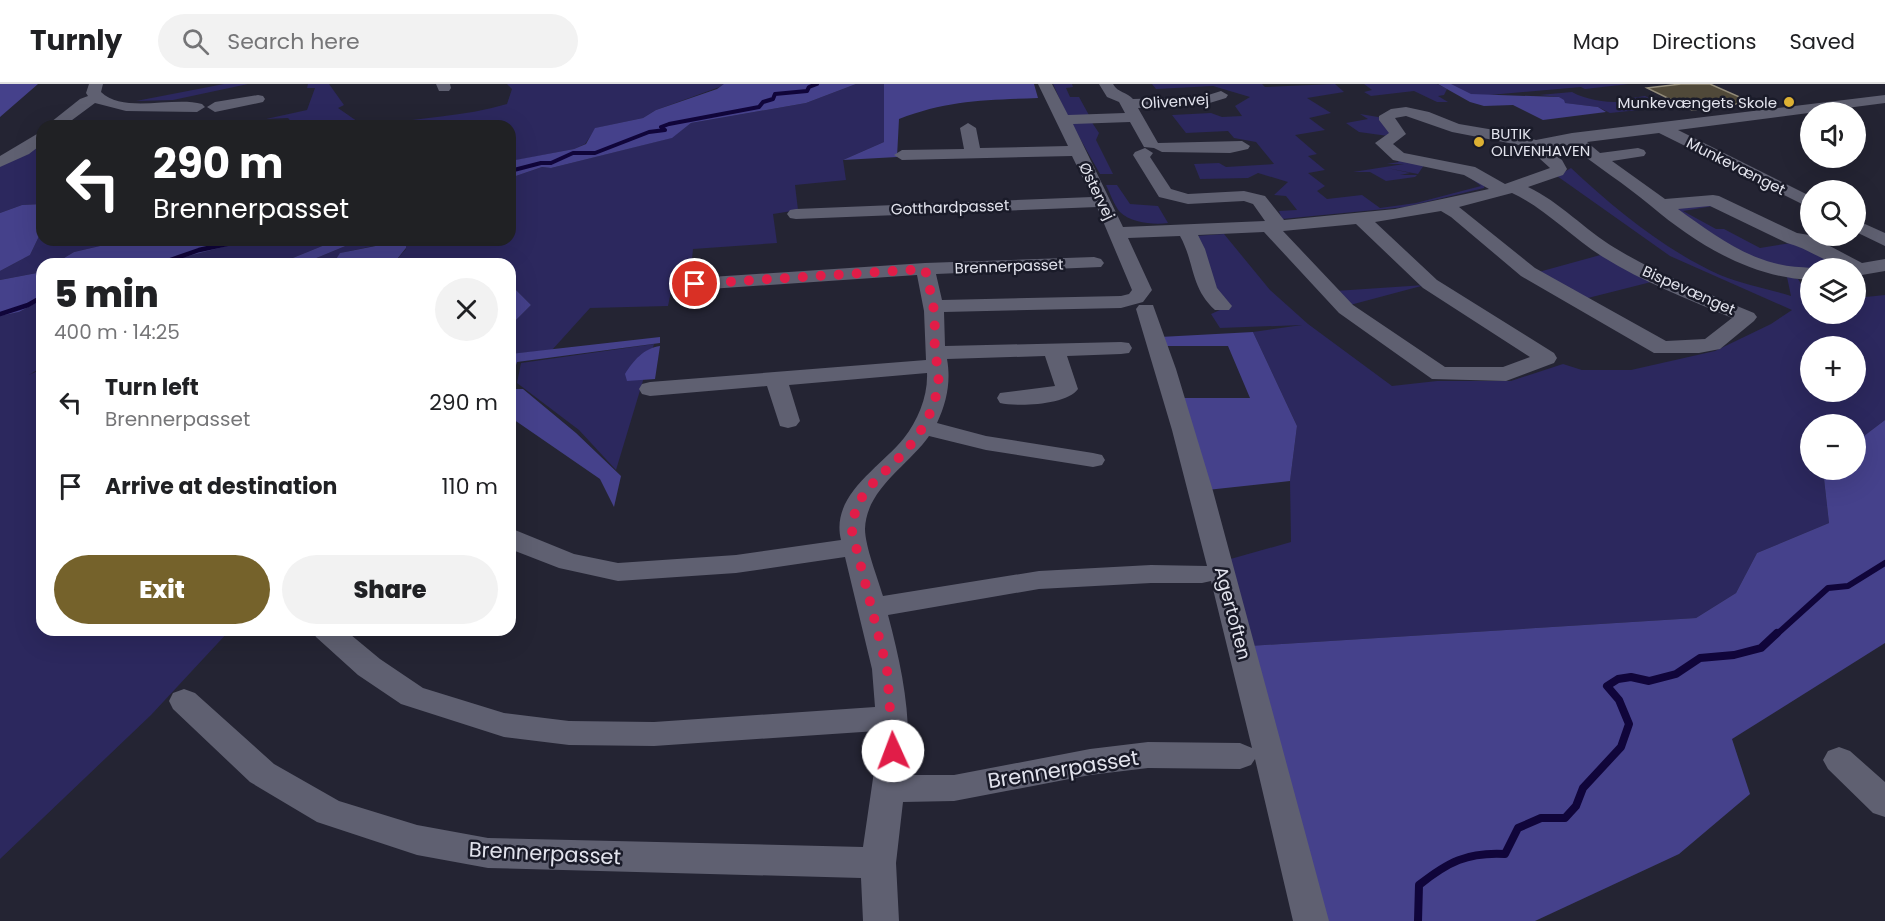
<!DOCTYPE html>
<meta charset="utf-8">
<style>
body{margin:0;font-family:Poppins,sans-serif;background:#f2f2f2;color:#202124;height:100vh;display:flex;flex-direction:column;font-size:22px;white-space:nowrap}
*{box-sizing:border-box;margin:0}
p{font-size:20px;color:#757577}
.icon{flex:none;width:33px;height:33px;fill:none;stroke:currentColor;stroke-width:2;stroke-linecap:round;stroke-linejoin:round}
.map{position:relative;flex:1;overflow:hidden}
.panel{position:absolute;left:36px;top:174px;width:480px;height:378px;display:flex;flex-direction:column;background:#fff;border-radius:18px;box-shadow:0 6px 24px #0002}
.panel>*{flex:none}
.banner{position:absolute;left:36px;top:36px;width:480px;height:126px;border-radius:18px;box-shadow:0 6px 24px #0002;background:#202124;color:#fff;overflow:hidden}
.fabs{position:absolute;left:1800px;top:18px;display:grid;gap:12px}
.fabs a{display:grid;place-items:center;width:66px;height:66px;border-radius:50%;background:#fff;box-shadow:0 6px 24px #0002;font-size:30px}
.pin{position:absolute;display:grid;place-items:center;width:51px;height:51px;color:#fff;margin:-26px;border:3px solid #fff;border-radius:50%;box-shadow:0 2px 6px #0007}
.me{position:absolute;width:66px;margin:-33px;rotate:358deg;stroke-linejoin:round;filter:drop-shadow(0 0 4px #0008)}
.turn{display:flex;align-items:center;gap:21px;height:126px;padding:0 18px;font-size:27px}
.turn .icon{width:78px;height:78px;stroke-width:2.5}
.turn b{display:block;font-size:42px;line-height:51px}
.round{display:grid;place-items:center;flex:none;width:63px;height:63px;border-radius:32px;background:#f2f2f2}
.summary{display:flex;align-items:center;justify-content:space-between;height:102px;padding:0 18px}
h1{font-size:36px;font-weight:800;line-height:45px}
.cta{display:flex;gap:12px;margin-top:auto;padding:12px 18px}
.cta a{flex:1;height:69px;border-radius:36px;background:#75622b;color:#fff;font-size:24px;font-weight:800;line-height:69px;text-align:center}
.cta a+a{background:#f2f2f2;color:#202124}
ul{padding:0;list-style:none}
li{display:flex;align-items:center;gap:18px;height:84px;padding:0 18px}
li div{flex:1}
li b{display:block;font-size:22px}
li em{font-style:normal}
header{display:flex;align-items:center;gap:36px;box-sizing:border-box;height:84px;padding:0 30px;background:#fff;border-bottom:2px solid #e0e0e0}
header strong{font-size:28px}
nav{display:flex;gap:33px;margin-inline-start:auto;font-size:21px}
.search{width:420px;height:54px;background:#f2f2f2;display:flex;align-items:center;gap:15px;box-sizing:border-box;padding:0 21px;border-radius:33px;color:#757577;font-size:22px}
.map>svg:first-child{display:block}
.green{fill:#2c285e;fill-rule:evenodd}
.forest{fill:#45418b}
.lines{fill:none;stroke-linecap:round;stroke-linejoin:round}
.stream-far3{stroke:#10053a;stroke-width:4}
.stream-far2{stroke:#10053a;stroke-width:4.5}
.stream-far1{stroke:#10053a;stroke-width:6}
.stream{stroke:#10053a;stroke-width:8}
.building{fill:#504939;stroke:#928b79;stroke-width:1.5}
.minor{fill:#5f6071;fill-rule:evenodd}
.route{stroke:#e11d48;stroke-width:10;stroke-dasharray:0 18}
.poi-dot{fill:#ddb133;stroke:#1a1b29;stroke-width:2}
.labels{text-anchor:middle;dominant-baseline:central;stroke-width:5;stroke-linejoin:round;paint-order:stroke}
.far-street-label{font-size:15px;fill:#e2e3ed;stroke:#1a1b29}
.far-poi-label{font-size:15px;fill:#e2e3ed;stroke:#1a1b29;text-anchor:end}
.street-label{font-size:18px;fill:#e2e3ed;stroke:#1a1b29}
.near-street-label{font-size:21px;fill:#e2e3ed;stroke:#1a1b29}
</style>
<header>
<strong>Turnly</strong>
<div class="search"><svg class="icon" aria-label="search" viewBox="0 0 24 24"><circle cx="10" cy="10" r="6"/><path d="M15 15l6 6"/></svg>Search here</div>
<nav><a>Map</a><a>Directions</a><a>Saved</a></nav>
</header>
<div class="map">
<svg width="1885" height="837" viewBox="0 0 1885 837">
<rect width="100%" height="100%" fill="#242433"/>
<path class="green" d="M224,0H248L173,16L136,17Z
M308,0H329L344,21L338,24L364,42H295L288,34L266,35L307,26L315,4H307Z
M507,0H724L725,1L656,26L643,34L596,44L585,60L574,65L512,77H510V42H375C418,33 464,33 507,20L512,5Z
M856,0H884V58L843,76L846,96L795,101L798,126L773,130L777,159L693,165L690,195L673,198L668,222L590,224L552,266L510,270V242L531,221L510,200V180H393L406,165V156H510V94L542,83L551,84L671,54L691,39L806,19Z
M1053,0H1072L1073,3L1066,4L1070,13H1079L1090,33L1068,34Z
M1152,0H1262L1265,3L1335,0L1344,8L1307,14L1331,29L1309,34L1325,46L1295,51L1317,70L1308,72L1325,86L1308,89L1325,102L1317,107L1327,115L1362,111L1380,124L1416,119L1481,102L1464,89L1427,82L1467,88L1485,98L1484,104L1405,123L1282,135L1279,127L1297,126L1286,112L1274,111L1288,98L1258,89L1248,94L1200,95L1194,80L1219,79L1226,83L1274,80L1256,58L1234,54L1228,47L1186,49L1172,31L1211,29L1222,33L1242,32L1235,22L1250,13L1213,2L1156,5Z
M1364,0H1437L1447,5L1444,11L1438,12L1448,18H1437L1414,7L1371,12L1364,8L1372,6Z
M1445,0H1629L1585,5L1581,3L1467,13Z
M1572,8C1588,17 1611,19 1629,18L1625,15L1645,12L1667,23L1610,29L1598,23L1564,19L1559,13L1539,11Z
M1360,30L1384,34L1392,45L1388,52L1359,48L1346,39L1368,35Z
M1070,37H1091L1099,49L1096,56L1113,90H1100Z
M42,56V120L22,121L0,129V82Z
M1389,70L1424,81L1418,90L1387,84L1410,89L1400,91H1417L1415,93L1386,97L1370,88H1353L1404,80H1387L1399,78Z
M1571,84C1615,125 1663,165 1720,191C1742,200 1768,205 1791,212L1787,193L1798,195L1810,214V230H1856V214L1885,211V336L1856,358V340H1810V386H1823L1829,439L1757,469L1736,509L1696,534L1249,562L1227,476L1291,458L1290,397L1297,342L1253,248L1302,241L1220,244L1211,230L1231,221L1221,215L1195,152L1224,150L1270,206L1308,240L1392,302L1437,297H1511L1563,280L1582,286H1631L1715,267L1771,240L1792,226L1670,172L1557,92ZM1810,262H1856V308H1810Z
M1106,101H1117L1130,120L1158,122L1168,139C1154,141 1131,139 1120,128C1114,121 1110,109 1106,101Z
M1719,121L1683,127L1716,145H1724L1760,164L1791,159L1842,179L1844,184H1810V187L1749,175L1671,122Z
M42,146V156H126L74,168L54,180H42V188L0,196V187L30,171Z
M250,156H337L278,180H158Z
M360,156H401L341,169L333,180H302Z
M1604,170L1655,197L1584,215L1535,189Z
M1425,201L1350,221L1335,207Z
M42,216V283L29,291L42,285V546H230L151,631L0,775V232L19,228Z
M654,260L616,386L579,346L517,299L521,279Z"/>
<path class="forest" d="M0,0H38L0,33Z
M724,0H856L806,19L691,39L672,54L551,84L542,83L510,94V77L574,65L586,60L595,44L643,34L656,26L717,5Z
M884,0H1034L1038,14C986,16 948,16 899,35L897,73L843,76L884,58Z
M1438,0H1451L1471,10L1559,13L1564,16L1565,19L1598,23L1606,28L1543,36L1513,21L1484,22L1470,18Z
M42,120V146L30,171L0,187V129L22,121Z
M126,156H250L158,180H54L74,168Z
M337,156H360L302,180H278Z
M406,156V164L393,180H333L340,169Z
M42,188V216L19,228L0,232V196Z
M510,200L531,221L510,242Z
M1253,248L1297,342L1290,397L1207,406L1182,314H1250L1228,262H1162L1160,253Z
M660,253V259L517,278L510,299V270Z
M660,262L655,295L627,297L625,290C633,277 644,264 660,262Z
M510,305H523L576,349L621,392L614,423L600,395L510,333Z
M1885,336V559L1732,655L1750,710L1679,770L1535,837H1328L1249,562L1696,534L1736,509L1757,469L1829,439L1823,386H1856V358Z"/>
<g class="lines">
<path class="stream-far3" d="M510,87L541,79H551L573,69H595L649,48L665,46L661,43L669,40L759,23L763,18L773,15L775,10L807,7L809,3L817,0"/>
<path class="stream-far2" d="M159,180L199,166L245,156
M0,230L28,221L42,213"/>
<path class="stream-far1" d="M1776,551L1828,504L1848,502L1885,479"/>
<path class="stream" d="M1418,837L1419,801C1448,778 1467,768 1505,770L1518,744L1541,734H1565L1576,722L1583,704L1621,663L1629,640L1619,616L1607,602L1618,595L1631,593L1649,597L1676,590L1700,574L1734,571L1761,564L1777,549"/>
</g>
<path class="building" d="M1681,0H1710L1751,18L1692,26L1647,4Z"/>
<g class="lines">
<path class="minor" d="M89,0H103L101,8C124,30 173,12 202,20L205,23L197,28L126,27L95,19L64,42H46L80,15L88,12L86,9Z
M436,0H450L451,4L449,7H439Z
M1038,0H1052L1068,31L1125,29L1119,18L1107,13L1099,0H1113C1118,9 1127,8 1133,15L1202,13L1221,7L1228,11L1226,14L1203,21L1138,24L1158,59L1242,57L1250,62L1248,65L1230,69L1162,68L1154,64L1144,63L1130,38L1073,40L1123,143L1265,137L1253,120L1244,117L1188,120L1159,113L1133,71L1135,68L1145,64L1153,69L1150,73L1171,105L1188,110L1244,107L1265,112L1284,136L1395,125L1489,105L1464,91L1393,76L1375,59L1389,49L1379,36V32L1391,25L1406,23L1429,28L1459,40L1506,48L1536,56L1572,49L1885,11V19L1678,46L1810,112V124L1659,49L1587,58L1600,69L1638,64L1644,66L1646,69L1644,72L1612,77L1665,115L1713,111L1719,112L1797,149L1809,151L1862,179L1885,175V187L1856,192V184C1831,184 1811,165 1787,159L1710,122L1678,125C1707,146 1739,170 1774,179C1787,183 1799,183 1811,184L1810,196C1750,193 1696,160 1651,122C1625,100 1596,82 1570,61L1546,64L1562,76L1567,85L1563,91L1528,103C1560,118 1585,146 1615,164C1659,191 1707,209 1754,229L1757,233L1754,237L1720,265L1699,269H1654L1521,192L1451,133L1441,127L1375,138L1437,196L1554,269L1557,274L1554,279L1506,297L1432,295L1339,229L1264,148L1198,151L1205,165L1217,204L1232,222L1229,226H1215C1190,203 1195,179 1180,152L1128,154L1152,206L1143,218L1121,224L944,228L945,262L1121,258L1129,259L1132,264L1129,269L1121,270L1067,272L1078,305C1067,321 1018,323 1000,319L997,314L1000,309L1055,302L1045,272L947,275C951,297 947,318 937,339L986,352L1093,369L1102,371L1105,376L1102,381L1093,383L986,366L929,352C909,381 866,405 865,445C865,462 878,495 883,512L1039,487L1151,481L1207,482L1172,346L1136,225L1139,221H1153L1176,285L1213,407L1329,837H1293L1255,675L1251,681L1240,685L1148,684L1090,691L954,717L903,718L896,779L899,837H863L861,794L488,784L417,771L317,738L250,698L173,625L169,617L173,609L184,605L195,609L274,680L339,717L417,741L488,754L863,763L877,667V647L654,662L569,661L504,653L401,620L358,591L316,553L312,546H345L380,575L423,604L504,629L569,637L654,638L875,623L872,585L845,473L736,489L618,497L559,484L510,465V444L574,470L618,479L736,471L841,456C830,411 880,384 904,354C918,336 928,312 927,289L789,301L800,337L796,342L788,344L780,342L767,302L650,312L642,310L639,305L642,300L650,298L926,276L924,227L917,191L695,206L688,204L685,200L688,196L695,194L925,179L1094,173L1101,175L1104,179L1101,183L936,190L942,216L1121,212L1129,210L1132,206L1097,123L796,135L790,134L787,130L790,126L796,125L1092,113L1072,72L902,76L894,71L902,66L964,65L960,44L968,39L976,44L980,64L1068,62ZM1406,32L1452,48L1519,61L1528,64L1550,84L1505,100L1475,83L1404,69L1393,60L1406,50L1395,34ZM1512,109C1546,125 1571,153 1603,173C1643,198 1688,215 1732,234L1705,255L1666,257L1535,184L1459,123ZM1356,140L1423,204L1530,273L1503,283H1445L1353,221L1283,147ZM1211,497L1252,664L1240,659L1148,658L1090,665L954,691H906C913,636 902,584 888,531L1039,505L1151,499H1202Z
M258,11L263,12L265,15L263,18L215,28L207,23L215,18Z
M42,47V60L29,70L0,83V72Z
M1856,136L1885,149V162L1856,148Z
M1839,663L1850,667L1885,698V733L1873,729L1828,685L1823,676L1828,667Z"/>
</g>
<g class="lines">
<path class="route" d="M695,200L925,185C928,197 931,209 933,221C936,236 934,252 935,267C936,278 940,288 938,299C936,323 922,348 907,365C882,394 854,406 852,447L887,585L893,667"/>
</g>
<g class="poi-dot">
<circle cx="1789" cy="18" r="6"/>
<circle cx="1479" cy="58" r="6"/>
</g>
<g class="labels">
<g class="far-street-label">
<text transform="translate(1175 17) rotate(-4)">Olivenvej</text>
<text transform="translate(1736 82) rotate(27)">Munkevænget</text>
<text transform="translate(1097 107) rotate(64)">Østervej</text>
<text transform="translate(950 123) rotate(-2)">Gotthardpasset</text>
<text transform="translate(1009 182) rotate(-2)">Brennerpasset</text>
<text transform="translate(1689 206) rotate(24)">Bispevænget</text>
</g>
<g class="far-poi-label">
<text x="1777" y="18">Munkevængets Skole</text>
<text x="1491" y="49" text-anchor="start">BUTIK<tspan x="1491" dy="17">OLIVENHAVEN</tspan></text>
</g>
<g class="street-label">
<text transform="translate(1233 529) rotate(75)">Agertoften</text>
</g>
<g class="near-street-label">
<text transform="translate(1063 685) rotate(-9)">Brennerpasset</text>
<text transform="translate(545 769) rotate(3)">Brennerpasset</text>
</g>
</g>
</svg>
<div class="fabs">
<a><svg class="icon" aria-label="sound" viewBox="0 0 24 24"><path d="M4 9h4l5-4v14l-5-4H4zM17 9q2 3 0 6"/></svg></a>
<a><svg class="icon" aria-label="search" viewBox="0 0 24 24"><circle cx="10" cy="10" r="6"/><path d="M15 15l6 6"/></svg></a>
<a><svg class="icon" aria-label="layers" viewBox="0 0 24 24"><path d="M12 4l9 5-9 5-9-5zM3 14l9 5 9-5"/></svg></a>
<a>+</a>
<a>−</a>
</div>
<div class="pin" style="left:695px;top:200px;background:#d93025"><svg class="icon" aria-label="arrive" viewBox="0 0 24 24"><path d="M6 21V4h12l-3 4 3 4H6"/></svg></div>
<svg class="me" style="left:893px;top:667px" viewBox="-20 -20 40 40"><circle r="19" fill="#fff"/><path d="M0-13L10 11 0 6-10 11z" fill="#e11d48"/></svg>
<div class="banner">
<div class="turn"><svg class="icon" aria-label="left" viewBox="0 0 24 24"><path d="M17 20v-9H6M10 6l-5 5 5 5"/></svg><div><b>290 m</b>Brennerpasset</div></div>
</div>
<section class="panel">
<div class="summary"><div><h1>5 min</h1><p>400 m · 14:25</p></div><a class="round"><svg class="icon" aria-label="close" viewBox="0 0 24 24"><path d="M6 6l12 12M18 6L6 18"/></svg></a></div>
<ul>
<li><svg class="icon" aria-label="left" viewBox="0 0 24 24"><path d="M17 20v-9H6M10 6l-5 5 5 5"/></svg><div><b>Turn left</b><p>Brennerpasset</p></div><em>290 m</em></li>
<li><svg class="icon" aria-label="arrive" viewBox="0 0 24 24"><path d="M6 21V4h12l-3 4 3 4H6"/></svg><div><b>Arrive at destination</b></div><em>110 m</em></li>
</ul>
<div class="cta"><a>Exit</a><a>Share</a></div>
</section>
</div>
